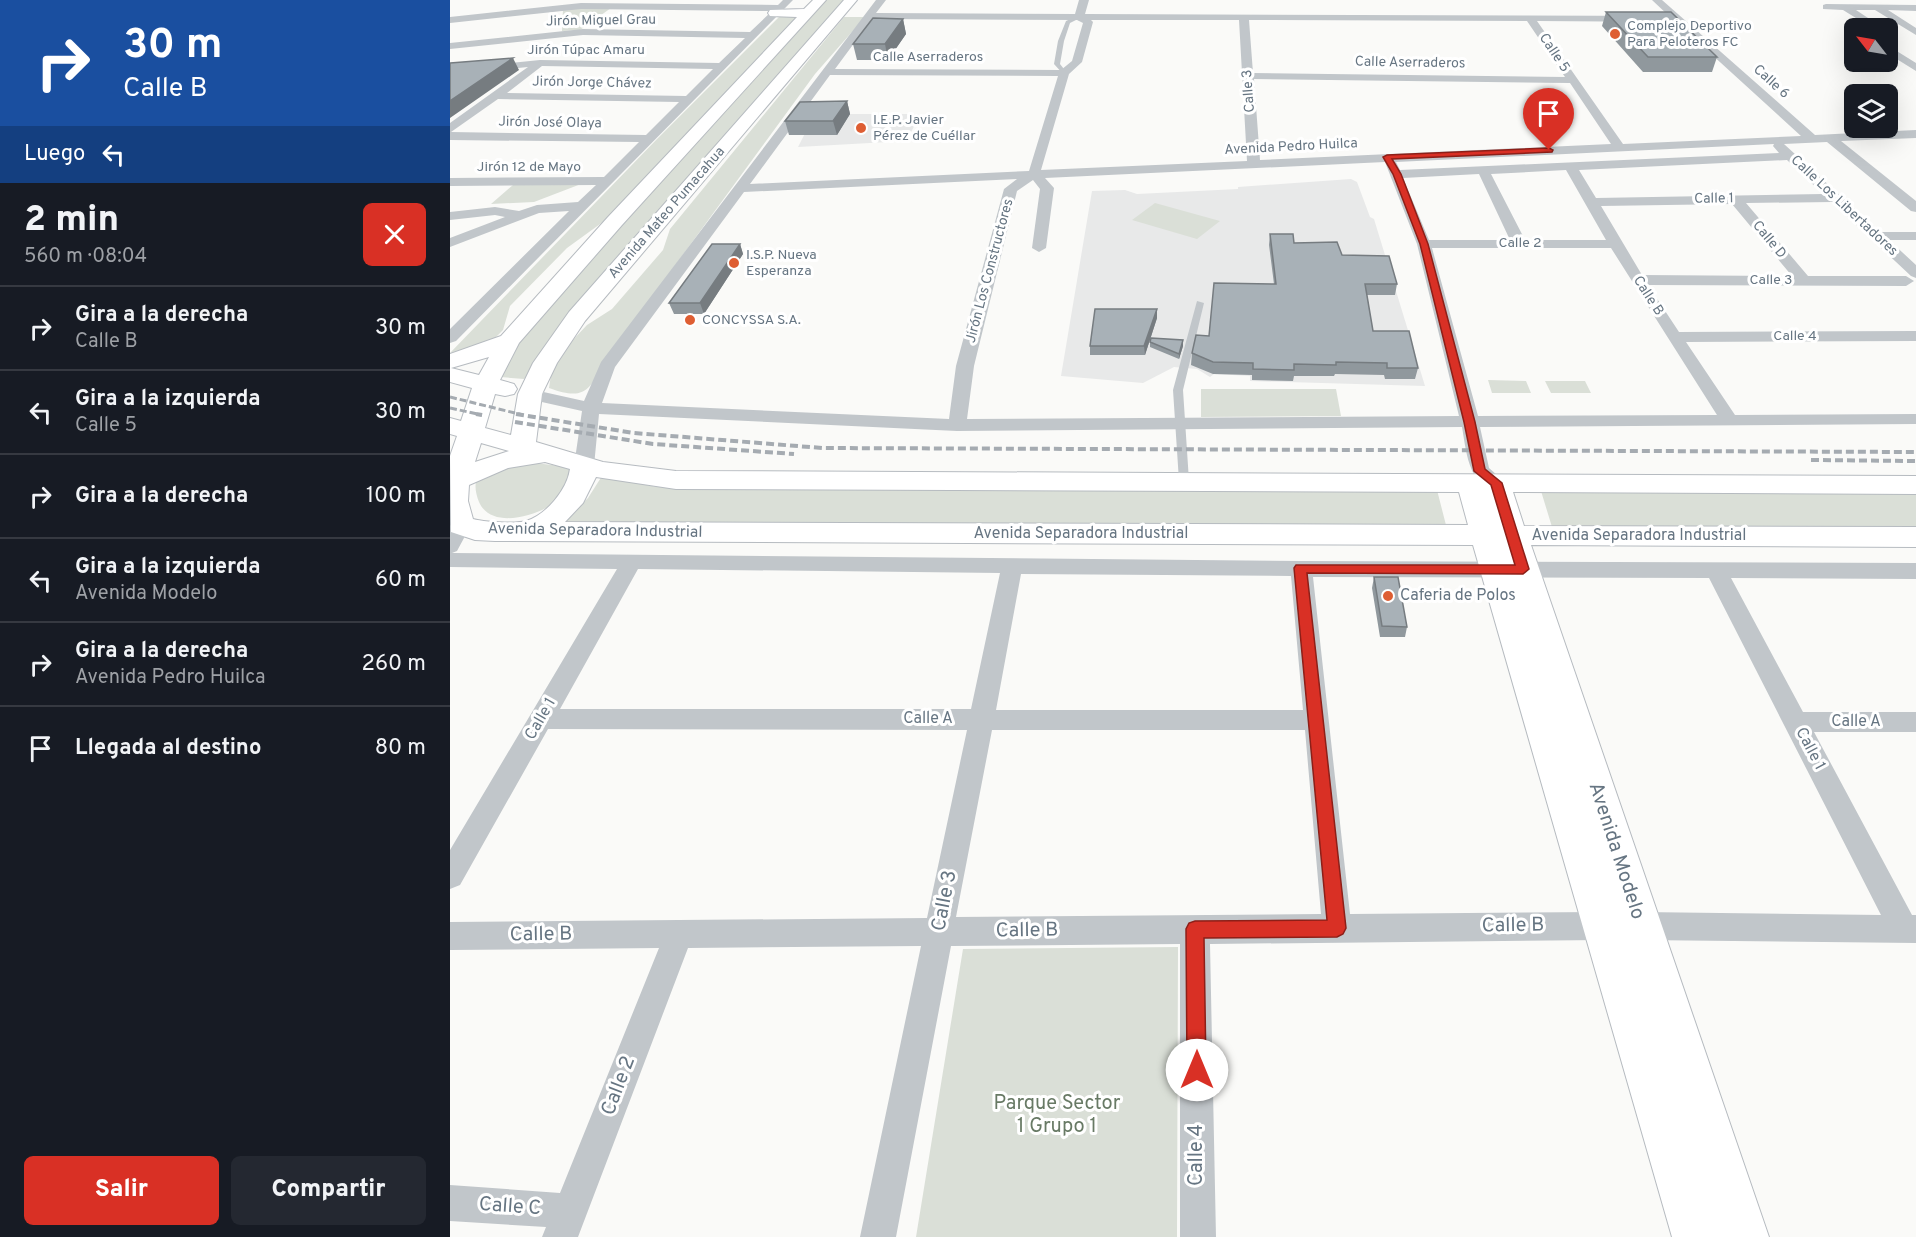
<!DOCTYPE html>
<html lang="es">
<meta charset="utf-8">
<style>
body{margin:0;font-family:Overpass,sans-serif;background:#242831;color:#f1f3f6;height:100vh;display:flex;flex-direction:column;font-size:22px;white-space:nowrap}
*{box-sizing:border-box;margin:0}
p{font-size:20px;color:#9ea1a6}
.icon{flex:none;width:33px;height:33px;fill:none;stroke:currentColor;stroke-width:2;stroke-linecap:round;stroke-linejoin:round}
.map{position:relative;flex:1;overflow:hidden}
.details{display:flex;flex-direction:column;background:#171b24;width:450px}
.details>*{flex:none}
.banner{background:#1a4fa0;color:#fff;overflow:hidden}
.needle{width:39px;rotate:301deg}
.tools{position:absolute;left:1394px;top:18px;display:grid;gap:12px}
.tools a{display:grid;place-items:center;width:54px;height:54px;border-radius:9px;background:#171b24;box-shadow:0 6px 24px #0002;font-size:30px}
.pin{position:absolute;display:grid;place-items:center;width:51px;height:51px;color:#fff;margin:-62px -26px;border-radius:50% 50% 50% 0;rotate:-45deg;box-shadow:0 0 6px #0007}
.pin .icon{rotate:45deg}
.me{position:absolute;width:66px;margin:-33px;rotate:0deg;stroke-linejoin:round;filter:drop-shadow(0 0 4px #0008)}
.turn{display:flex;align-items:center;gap:21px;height:126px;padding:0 24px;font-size:27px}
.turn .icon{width:78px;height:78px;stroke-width:2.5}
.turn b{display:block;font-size:42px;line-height:51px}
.then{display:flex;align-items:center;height:57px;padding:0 24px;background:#0003;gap:12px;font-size:22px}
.round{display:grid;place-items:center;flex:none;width:63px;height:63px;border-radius:9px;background:#242831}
.overview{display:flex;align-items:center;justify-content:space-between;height:102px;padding:0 24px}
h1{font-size:36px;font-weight:800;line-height:45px}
.action{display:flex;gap:12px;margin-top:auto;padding:12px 24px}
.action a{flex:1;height:69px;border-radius:9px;background:#d93025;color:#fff;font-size:24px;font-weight:800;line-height:69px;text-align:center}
.action a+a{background:#242831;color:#f1f3f6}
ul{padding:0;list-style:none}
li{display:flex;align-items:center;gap:18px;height:84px;padding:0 24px;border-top:2px solid #363941}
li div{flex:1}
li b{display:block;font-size:22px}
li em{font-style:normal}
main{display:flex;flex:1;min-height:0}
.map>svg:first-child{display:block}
.built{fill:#e8e9e9}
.green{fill:#dadfd7}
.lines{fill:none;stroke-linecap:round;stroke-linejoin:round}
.secondary-casing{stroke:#b6bbc0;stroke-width:2}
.lane{fill:#c1c6ca;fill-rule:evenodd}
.street{fill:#c1c6ca;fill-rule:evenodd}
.secondary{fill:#fff;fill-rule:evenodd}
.rail-far1{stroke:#a5abb1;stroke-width:3;stroke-dasharray:7 3;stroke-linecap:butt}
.rail{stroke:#a5abb1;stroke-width:4;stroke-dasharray:8 4;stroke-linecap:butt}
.wall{fill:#90989d}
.shaded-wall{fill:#767c80}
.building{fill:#a8b1b7;stroke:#767c80;stroke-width:1.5}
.route{fill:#d93025;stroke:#8d1f18;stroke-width:1.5}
.poi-dot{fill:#de5e33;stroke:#fff;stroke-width:2}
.labels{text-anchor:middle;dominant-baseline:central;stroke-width:6;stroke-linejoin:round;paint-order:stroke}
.far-street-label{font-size:14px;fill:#667582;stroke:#fff}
.far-poi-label{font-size:14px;fill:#667582;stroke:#fff;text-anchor:start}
.street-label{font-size:16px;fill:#667582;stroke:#fff}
.poi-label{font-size:16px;fill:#667582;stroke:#fff;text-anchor:start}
.near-street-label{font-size:20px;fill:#667582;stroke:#fff}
.near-park-label{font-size:20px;fill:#687a65;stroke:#fff}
</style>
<main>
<section class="details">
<div class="banner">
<div class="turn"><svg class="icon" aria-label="right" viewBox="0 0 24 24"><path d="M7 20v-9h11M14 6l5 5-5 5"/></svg><div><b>30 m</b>Calle B</div></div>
<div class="then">Luego<svg class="icon" aria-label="left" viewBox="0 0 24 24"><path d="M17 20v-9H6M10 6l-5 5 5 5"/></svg></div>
</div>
<div class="overview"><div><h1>2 min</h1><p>560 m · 08:04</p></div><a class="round" style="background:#d93025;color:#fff"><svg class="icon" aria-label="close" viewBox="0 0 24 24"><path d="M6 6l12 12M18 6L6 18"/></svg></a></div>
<ul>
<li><svg class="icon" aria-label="right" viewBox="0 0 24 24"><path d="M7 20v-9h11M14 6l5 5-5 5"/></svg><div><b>Gira a la derecha</b><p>Calle B</p></div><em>30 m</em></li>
<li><svg class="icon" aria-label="left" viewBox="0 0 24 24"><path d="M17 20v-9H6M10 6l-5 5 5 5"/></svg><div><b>Gira a la izquierda</b><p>Calle 5</p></div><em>30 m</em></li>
<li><svg class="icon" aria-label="right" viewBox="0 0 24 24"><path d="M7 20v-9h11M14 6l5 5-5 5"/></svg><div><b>Gira a la derecha</b></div><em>100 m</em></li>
<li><svg class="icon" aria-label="left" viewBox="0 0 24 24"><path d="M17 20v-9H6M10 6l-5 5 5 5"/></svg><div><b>Gira a la izquierda</b><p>Avenida Modelo</p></div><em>60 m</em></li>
<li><svg class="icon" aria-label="right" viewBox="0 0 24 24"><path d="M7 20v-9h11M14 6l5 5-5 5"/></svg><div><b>Gira a la derecha</b><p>Avenida Pedro Huilca</p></div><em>260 m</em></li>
<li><svg class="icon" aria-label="arrive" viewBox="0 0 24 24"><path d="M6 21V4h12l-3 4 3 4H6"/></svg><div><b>Llegada al destino</b></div><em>80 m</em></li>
</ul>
<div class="action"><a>Salir</a><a>Compartir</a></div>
</section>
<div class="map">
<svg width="1466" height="1237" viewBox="0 0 1466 1237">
<rect width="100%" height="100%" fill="#fafaf8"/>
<path class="built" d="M365,114H471L456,141L348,147Z
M901,179L907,182L920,217L924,219L975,386L800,381V376L764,374L760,377L747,369L724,367L693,383L611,376L642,191L675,190L687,194L788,189V187Z"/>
<path class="green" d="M375,0H400L74,379L38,376L42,368Z
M161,8L130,30L112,31L113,9Z
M330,16H352L157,219L117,248L60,306L53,330L43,340L15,351L0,353L207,139Z
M394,17H415L365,74L153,364C139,393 132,400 99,388L103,361L137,325L162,309L213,250L220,229Z
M131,184L84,202L41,204L63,185Z
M705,203L770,221L747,239L682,220Z
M1038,380L1076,381L1081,393H1042Z
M1095,381H1135L1141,393H1101Z
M751,389H886L891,416L751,417Z
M85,463L119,467L122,472L124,482C116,490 107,502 96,508C77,518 40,527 29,502C26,494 24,486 27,479L50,468Z
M152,476L207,487L289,489L987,490L997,529L113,522L138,498Z
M1091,491L1466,494V529L1102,527Z
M728,947L727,1237H466L513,949Z"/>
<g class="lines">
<g class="secondary-casing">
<path id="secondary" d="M363,0H376L172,225L69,343L50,380L64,384L67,389L64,394L55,396L45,394L35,428L61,435L68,394L83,363L119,312L394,0H407L135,321L107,363L92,394L86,442L153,462L226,471L1466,476V494L1063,492L1074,526L1466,527V547L1081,545L1319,1237H1222L1023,545L45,541L25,540L1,532L0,456L7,436L0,434V418L11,421L22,388L0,382V354L51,336L158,217L347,17L320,16L318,13L320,10L354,9ZM39,357L29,375L1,368ZM31,443L59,451L25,462ZM95,462L120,469C117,490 96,515 76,521C66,524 33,522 23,519L18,501L19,485L58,468ZM146,477L226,489L1009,492L1018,525L115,522L133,503Z"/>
</g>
<path class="lane" d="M627,16L632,17L620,23L614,41L610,64L617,73L614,75L604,64L608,41L616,21Z
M747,301L754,303L733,390L739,481L734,484L729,481L723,390Z"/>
<path class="street" d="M333,0H343L6,341L0,343V329L119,211L89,213L0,247V238L55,217L45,215L0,220V212L45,207L69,211L87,205L128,202L146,185L0,186V178L154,177L189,142L0,140V123L78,67L0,75V69L90,60L269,63L295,38L133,35L0,49V43L133,29L300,32L322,11L131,9L0,23V17L131,3L328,5ZM92,66L263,69L236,96L57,93ZM48,99L229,102L196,135L1,132Z
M426,0H436L426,13L625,14L629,0H639L635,14L1219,16L1202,0H1212L1365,135L1466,130V138L1391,141L1466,201V212L1461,211L1377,142L1334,144L1430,232H1466V240H1439L1466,265V278L1461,276L1382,202L1296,203L1358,276H1456L1464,281L1456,286L1198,285L1229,332L1466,331V341L1236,342L1285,415L1466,414V424L1030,427L1039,468L1056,483L1053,487C1019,496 1016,449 1012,427L507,431L149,414L144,466L141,470H127L124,466L132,411L74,398L71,394L74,390L80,389L134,401L151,362ZM422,19L627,20L633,23L622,61L611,70L385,69ZM641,20H789L797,161L591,170L619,74L632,62L643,22ZM799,20L1077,21L1115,77L803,73ZM1087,21L1226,22L1351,136L1173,144ZM380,75L608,76L579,171L300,184ZM804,79L1120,83L1161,144L810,160ZM1324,144L1323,146L1329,153L950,170L946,162ZM1337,160L1373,194L1146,198L1129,170ZM935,162L967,244L1009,416L517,419L524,366L567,191L583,180L590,189L582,248L589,252L596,248L604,188L595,178ZM1116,170L1156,240H1075L1041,174ZM1029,174L1060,240H979L953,178ZM567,179L554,189L506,366L499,419L152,403L165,367L294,192ZM1282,204L1342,276L1192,275L1151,206ZM982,248H1161L1267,415L1028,416Z
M1376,4L1466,5V11L1438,10L1466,28V35L1425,10H1406L1433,28H1422L1393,10L1373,9V5Z
M1437,45L1466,63V71L1437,53Z
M11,518L18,520L21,525L7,551L2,553L851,561L1466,563V579L1281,578L1353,712H1466V732H1364L1462,915H1466V943L1191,940L1181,936L1176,926L1181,916L1191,912L1431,915L1259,578L863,577L900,914L1153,912L1163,916L1168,926L1163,936L1153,940L760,944L766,1237H730V944L501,946L446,1237H410L471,946L238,948L128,1237H92L96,1227L0,1221V1185L110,1193L209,948L0,950V922L477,918L517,730L98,729L10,885L0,889V850L167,569L0,567V526L4,520ZM188,569L550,573L521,709H110ZM571,574L841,576L853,710H546ZM542,730H855L871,914L506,917Z"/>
<use href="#secondary" class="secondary"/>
<path class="rail-far1" d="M0,397L73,415
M0,408L32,415"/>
<path class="rail" d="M26,414L32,415
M66,414L184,433L372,448L1466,452
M65,422L203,444L344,454
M1361,460L1466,461"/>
</g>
<path class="wall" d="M1156,12L1267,57L1262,72H1193L1152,26Z
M453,19L456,34L438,60H407L403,44Z
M397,101L400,114L387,135H339L335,121Z
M820,234L844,243L892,255L947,284L945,295H917L923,331L968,368L965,379H935L934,375L885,374L884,376H844L843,381L802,380V375L763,374L741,365L742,353L759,336L824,284L819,245Z
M290,244L293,254L254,314H224L219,303Z
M707,309V318L695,355H640V346Z
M700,342L733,346L729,359L700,347Z
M924,577L957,627L955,637H930L922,588Z"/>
<path class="shaded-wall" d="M453,19L456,34L438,60L435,44Z
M63,58L69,70L0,118V101Z
M397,101L400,114L387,135L383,121Z
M290,244L293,254L254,314L250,303Z
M707,309V318L695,355L694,346Z
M733,340V346L729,359V354Z"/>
<path class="building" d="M1156,12H1221L1267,57H1198Z
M423,18L453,19L435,44H403Z
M63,58L0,101V63Z
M397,101L383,121H335L350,102Z
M820,234H843L844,243L887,242L892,255L939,256L947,284H915L923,331H959L968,368H937V363L886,362V365L844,364V370L803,369V363L763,362L742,353L746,335L759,336L764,283L826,284Z
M262,244H290L250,303H219Z
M645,309H707L694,346H640Z
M701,338L733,340L729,354L700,342Z
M924,577H948L957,627L932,626Z"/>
<path class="route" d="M1099,148L1103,150L1102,152L942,159L951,174L978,244L1025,422L1035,469L1052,483L1079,569L1073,574L857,573L896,928L893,934L887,937L754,938L756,1070L753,1077L747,1080L740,1077L737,1070L736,929L739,923L745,921L877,920L844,568L846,565H1065L1041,485L1024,471L1014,422L970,244L943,174L933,157L937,155Z"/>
<g class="poi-dot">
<circle cx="1165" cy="34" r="6"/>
<circle cx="411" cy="128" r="6"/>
<circle cx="284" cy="263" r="6"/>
<circle cx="240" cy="320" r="6"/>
<circle cx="938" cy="596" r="6"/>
</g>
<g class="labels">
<g class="far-street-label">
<text transform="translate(151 21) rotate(-1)">Jirón Miguel Grau</text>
<text x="136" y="50">Jirón Túpac Amaru</text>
<text transform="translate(1104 53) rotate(56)">Calle 5</text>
<text x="478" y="57">Calle Aserraderos</text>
<text transform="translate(960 63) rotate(1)">Calle Aserraderos</text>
<text transform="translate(1321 82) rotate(42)">Calle 6</text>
<text transform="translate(142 83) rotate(1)">Jirón Jorge Chávez</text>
<text transform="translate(799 91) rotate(-94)">Calle 3</text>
<text transform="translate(100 123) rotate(1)">Jirón José Olaya</text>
<text transform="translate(841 147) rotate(-3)">Avenida Pedro Huilca</text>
<text x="79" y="167">Jirón 12 de Mayo</text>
<text transform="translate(1264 199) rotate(-1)">Calle 1</text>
<text transform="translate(1394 206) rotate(43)">Calle Los Libertadores</text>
<text transform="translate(217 213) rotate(-49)">Avenida Mateo Pumacahua</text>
<text transform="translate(1319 240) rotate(50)">Calle D</text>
<text x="1070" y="243">Calle 2</text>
<text transform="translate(540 271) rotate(-75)">Jirón Los Constructores</text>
<text x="1321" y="280">Calle 3</text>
<text transform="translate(1198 296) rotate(57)">Calle B</text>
<text x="1345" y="336">Calle 4</text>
</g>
<g class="far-poi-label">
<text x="1177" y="26">Complejo Deportivo<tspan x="1177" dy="16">Para Peloteros FC</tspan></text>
<text x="423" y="120">I.E.P. Javier<tspan x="423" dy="16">Pérez de Cuéllar</tspan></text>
<text x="296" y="255">I.S.P. Nueva<tspan x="296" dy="16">Esperanza</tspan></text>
<text x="252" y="320">CONCYSSA S.A.</text>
</g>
<g class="street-label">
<text transform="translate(145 531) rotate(1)">Avenida Separadora Industrial</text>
<text x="631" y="534">Avenida Separadora Industrial</text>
<text x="1189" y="536">Avenida Separadora Industrial</text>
<text transform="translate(91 719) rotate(-60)">Calle 1</text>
<text x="478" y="719">Calle A</text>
<text x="1406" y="722">Calle A</text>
<text transform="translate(1360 749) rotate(62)">Calle 1</text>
</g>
<g class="poi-label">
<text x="950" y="596">Caferia de Polos</text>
</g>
<g class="near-street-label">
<text transform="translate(1166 851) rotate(72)">Avenida Modelo</text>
<text transform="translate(495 901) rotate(-79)">Calle 3</text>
<text transform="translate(1063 926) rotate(-1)">Calle B</text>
<text transform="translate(577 931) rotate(-1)">Calle B</text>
<text transform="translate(91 935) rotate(-1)">Calle B</text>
<text transform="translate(169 1086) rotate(-69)">Calle 2</text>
<text transform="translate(747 1155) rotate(-90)">Calle 4</text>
<text transform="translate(60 1207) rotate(4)">Calle C</text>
</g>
<g class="near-park-label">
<text x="607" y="1104">Parque Sector<tspan x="607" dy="23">1 Grupo 1</tspan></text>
</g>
</g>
</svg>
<div class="tools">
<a><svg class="needle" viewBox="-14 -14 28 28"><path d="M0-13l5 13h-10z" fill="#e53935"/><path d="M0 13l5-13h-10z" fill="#9ea1a6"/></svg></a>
<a><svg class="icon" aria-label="layers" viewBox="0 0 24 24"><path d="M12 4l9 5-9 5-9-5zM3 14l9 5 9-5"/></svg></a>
</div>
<div class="pin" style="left:1099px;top:150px;background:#d93025"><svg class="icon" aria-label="arrive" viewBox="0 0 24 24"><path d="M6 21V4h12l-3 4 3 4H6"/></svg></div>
<svg class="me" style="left:747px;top:1070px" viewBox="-20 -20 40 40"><circle r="19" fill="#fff"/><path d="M0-13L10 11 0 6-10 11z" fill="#d93025"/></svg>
</div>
</main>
